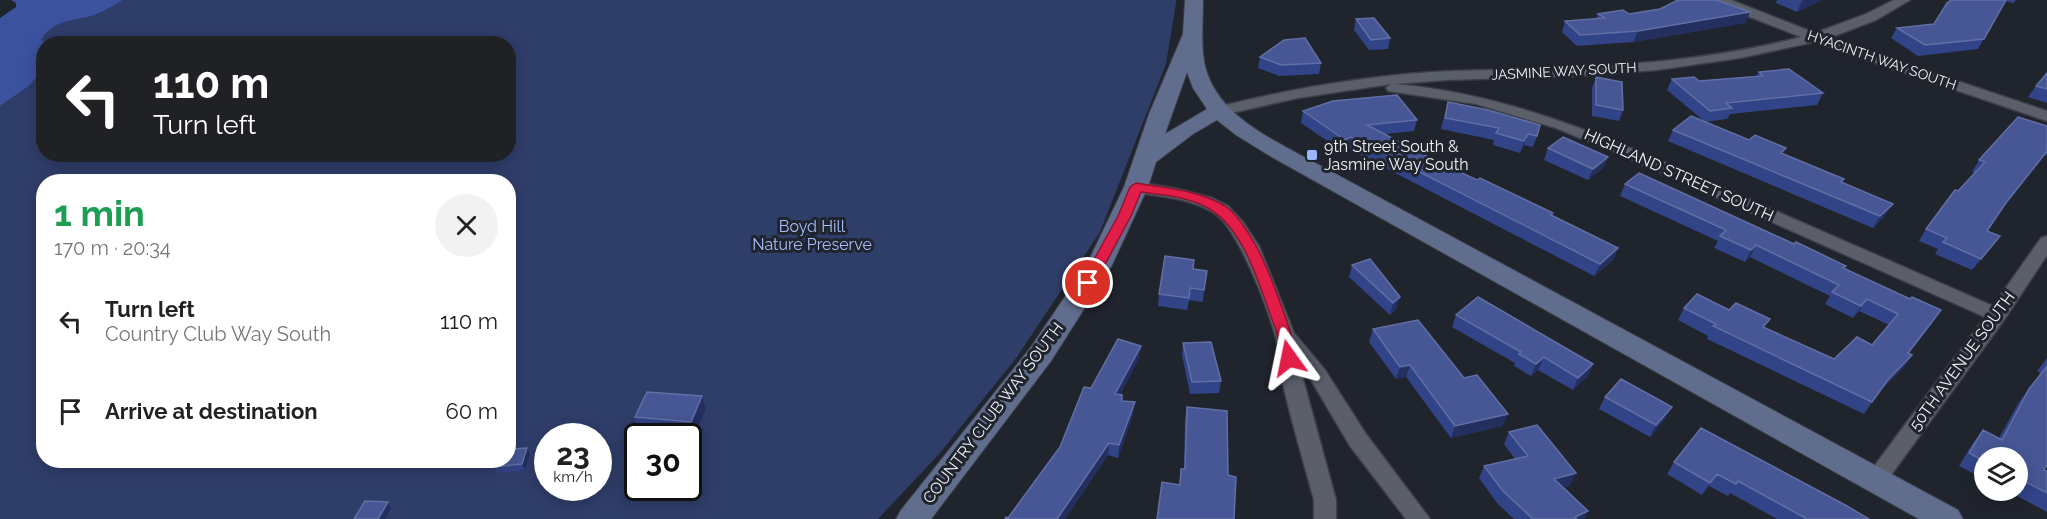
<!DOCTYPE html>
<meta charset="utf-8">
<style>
body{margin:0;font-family:Raleway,sans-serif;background:#f2f2f2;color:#222;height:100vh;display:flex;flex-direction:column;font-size:22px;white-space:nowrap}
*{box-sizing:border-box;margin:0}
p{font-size:20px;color:#767676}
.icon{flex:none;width:33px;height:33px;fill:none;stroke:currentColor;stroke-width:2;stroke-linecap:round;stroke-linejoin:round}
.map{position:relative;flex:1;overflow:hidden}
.sheet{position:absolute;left:36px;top:174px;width:480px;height:294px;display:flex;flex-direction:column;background:#fff;border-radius:24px;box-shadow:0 3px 15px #0003}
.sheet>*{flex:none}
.top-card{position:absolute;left:36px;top:36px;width:480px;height:126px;border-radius:24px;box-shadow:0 3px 15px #0003;background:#202124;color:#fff;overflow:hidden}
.tools{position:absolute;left:1974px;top:447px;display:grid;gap:12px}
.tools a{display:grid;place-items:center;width:54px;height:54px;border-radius:50%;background:#fff;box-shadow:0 3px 15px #0003;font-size:30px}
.speed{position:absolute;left:534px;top:423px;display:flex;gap:12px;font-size:30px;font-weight:700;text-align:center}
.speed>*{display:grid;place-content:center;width:78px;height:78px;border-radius:50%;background:#fff;box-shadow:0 3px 15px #0003;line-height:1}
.speed small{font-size:15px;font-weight:400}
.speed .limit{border:3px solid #111;border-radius:9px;background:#fff;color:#111}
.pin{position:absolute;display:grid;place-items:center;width:51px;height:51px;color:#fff;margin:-26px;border:3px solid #fff;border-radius:50%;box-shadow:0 2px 6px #0007}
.me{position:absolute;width:66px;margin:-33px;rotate:348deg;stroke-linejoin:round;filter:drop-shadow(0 0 4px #0008)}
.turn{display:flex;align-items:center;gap:21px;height:126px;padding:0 18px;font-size:27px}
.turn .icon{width:78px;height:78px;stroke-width:2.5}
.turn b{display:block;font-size:42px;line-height:51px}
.round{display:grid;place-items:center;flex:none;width:63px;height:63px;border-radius:32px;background:#f2f2f2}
.summary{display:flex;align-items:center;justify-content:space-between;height:102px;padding:0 18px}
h1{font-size:36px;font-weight:700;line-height:45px;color:#1e9e55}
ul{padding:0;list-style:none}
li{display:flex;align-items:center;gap:18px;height:90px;padding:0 18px}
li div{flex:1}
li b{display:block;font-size:22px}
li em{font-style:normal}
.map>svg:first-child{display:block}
.green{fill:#2f3d69;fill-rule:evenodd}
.water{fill:#3b529e}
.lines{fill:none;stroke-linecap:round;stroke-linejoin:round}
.street-casing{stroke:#3c3f48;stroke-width:3}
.secondary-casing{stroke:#3c3f48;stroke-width:2}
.street{fill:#5a5f6a;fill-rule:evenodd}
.secondary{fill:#616d8d;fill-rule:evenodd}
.wall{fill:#324488}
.shaded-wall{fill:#222f5f}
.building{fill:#475795;stroke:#616fa4;stroke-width:1.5}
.route{fill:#e11d48;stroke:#92132f;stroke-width:1.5}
.poi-dot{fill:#9ab5fd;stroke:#20242d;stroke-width:2}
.labels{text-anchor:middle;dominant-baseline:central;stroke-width:6;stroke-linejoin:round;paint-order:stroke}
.far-street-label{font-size:14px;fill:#eff2f9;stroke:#20242d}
.poi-label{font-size:16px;fill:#eff2f9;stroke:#20242d;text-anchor:start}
.street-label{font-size:16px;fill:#eff2f9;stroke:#20242d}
.park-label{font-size:16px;fill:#a7befd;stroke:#20242d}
</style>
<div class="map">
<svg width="2047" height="519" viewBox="0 0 2047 519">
<rect width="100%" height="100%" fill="#20242d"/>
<path class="green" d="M123,0H1176V3L1166,64L1100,232L1017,357L940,453L878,519H0V106L29,86L43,70L44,154H508V44H46L41,40C55,18 72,22 94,15C104,12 114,5 123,0ZM44,182H508V460H44ZM548,436H598V488H548ZM638,436H688V488H638Z"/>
<path class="water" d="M11,0H123C114,5 104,12 94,15C73,22 55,18 41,40L46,43L44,44L43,70L29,86L0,106V18L16,7V3Z"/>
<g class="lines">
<g class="street-casing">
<path id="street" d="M1712,0H1731L1815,33L1866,14L1894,0H1910L1876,20L1829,38L2047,111V121L1814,42L1740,58L1657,70L1574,76L1447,80L1395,84C1518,95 1623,144 1735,193C1821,231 1907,268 1993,306L2041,238L2047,236V255L2004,320L1883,486L1875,489L1867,486L1864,480L1985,317L1637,162L1556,128L1476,104L1388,91L1386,88L1391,84L1298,98L1218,116L1210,111L1213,108C1285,90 1358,77 1432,72C1465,70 1498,70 1531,69C1622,66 1713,60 1801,37L1714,3Z
M1136,182L1178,189L1212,198L1228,206L1243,222L1259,246L1294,333L1325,370L1366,434L1430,519H1406L1350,446L1311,380L1300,368L1336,500V519H1314V500C1303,460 1291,420 1282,380C1279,366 1280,352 1276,339C1269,310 1238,228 1214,213C1189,197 1158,197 1130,191L1128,187Z"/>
</g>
<g class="secondary-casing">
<path id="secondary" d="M1185,0H1203C1203,20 1201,41 1204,61C1214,117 1277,141 1321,166L1958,510L1963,519H1919L1270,156L1236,135L1217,120L1193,134L1156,162L1148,187L1112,265L1051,361L931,519H896L901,510L1031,347L1087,264L1124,187L1149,114L1183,34ZM1187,72L1193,88L1207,109L1165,134Z"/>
</g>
<use href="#street" class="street"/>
<use href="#secondary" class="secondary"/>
</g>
<path class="wall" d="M1777,0H1822L1797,12L1776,3Z
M1951,0H2016L2013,3L2005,1L1978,49L1918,56L1891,38L1897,28L1934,24Z
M1750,12L1745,23L1633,42L1577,46L1562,32L1565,21L1596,19L1598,14H1629Z
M1356,19L1390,38L1388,49L1369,50L1354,30Z
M1260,57L1321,63L1319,74L1279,76L1258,68Z
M1759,72L1823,93L1817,105L1730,114L1727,119L1705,122L1844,179L1842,182L1885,216L1873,228L1668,141L1673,130L1704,121L1667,90L1672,79L1699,81L1756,76Z
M2047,73V103L2028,97L2036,86Z
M1596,77L1623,110L1619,121L1592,116V88Z
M1448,102L1537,136L1533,147L1524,145L1520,153L1493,145L1494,140L1441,129Z
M1303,111L1417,120L1414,131L1385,134L1440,163L1552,216L1618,248L1613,260L1594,276L1349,149L1342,151L1301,123Z
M2047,126V156L2045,155L2000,212L1987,231L2000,236L1991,248L1972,270L1935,254L1938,249L1919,241L1926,229L1975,173L1972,172L1979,160Z
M1548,148L1608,157L1603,168L1588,180L1544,160Z
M1625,184L1844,269L1933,322L1909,353L1912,355L1904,367L1879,392L1864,414L1707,339L1708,336L1678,320L1684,308L1765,328L1834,359L1872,345L1889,325L1859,311L1853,318L1825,304L1830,296L1750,257L1745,262L1714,248L1718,241L1620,196Z
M1352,265L1400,297L1396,309L1390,315L1349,277Z
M1193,269L1204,290L1203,302L1189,300L1187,310L1158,306L1159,294Z
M1456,315L1593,364L1588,376L1573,390L1538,370L1531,376L1514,366L1515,363L1452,327Z
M1373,329L1464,378L1508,414L1502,426L1451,438L1406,377L1396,379L1369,342Z
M1183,343L1221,381L1219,393L1190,394L1182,355Z
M1141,346L1139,358L1120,395L1122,401L1133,414L1118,458L1108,455L1065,519H1005L1008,518L1060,447L1091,388Z
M2047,358V464L2044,470L2047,471V512L2006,490H2018V458H1984V479L1959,466L1973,443L1983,430L1999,438L2019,402L2041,373L2037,371Z
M702,396L706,409L695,434L639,429L635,417Z
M1605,397L1672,407L1665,419L1650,437L1599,409Z
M1187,407L1227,411L1179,485L1181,469H1184L1185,419Z
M1701,428L1869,519H1777L1730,493L1728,496L1709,486L1702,495L1667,474L1674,462Z
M1509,432L1570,486L1564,487L1588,511L1584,519H1514L1497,503L1479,478L1484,466L1515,459L1504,444Z
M527,448L530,454L525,470L498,473L495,467Z"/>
<path class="shaded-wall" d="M1805,0H1822L1797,12L1802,1Z
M1750,12L1745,23L1633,42L1638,31Z
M1528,134L1524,145L1520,153L1524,141Z
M1351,137L1349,149L1342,151L1345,140Z
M2047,151V152L1997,216L2005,204Z
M1608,157L1603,168L1588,180L1593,169Z
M1893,204L1885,216L1873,228L1880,216Z
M1756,245L1750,257L1745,262L1751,250Z
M1618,248L1613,260L1594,276L1600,264Z
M1400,297L1396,309L1390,315L1393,303Z
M1867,299L1859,311L1853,318L1861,306Z
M1141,346L1139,358L1114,406L1115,394Z
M1912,355L1904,367L1878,393L1887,381Z
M1544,357L1538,370L1531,376L1536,364Z
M1593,364L1588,376L1573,390L1578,378Z
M1410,365L1406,377L1396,379L1400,367Z
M702,396L706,409L695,434L691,422Z
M1135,402L1133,414L1118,458L1119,445Z
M1672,407L1665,419L1650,437L1656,425Z
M1508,414L1502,426L1451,438L1455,426Z
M1109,443L1108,455L1065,519H1057Z
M527,448L530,454L525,470L522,464Z
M1576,473L1570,486L1548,491L1554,479Z
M1717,474L1709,486L1702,495L1710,483Z
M388,502L391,508L385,519H378Z
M1588,511L1584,519H1574L1575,517Z"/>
<path class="building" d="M1678,0H1717L1750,12L1638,31L1580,35L1565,21L1605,18L1598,14L1623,10L1629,14L1660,9Z
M1951,0H2006L1984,39L1925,45L1897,28L1934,24L1947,3Z
M1374,18L1390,38L1371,40L1356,19Z
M1305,38L1321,63L1281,65L1260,57L1284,40Z
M1789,69L1823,93L1726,103L1732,108L1710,111L1672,79L1694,77L1699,81L1763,76L1759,72Z
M2047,73V89L2036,86Z
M1596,77L1622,82L1623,110L1596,105Z
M1397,95L1417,120L1367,125L1440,163L1477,180L1480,178L1553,213L1551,215L1618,248L1600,264L1351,137L1345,140L1303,111L1333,101Z
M1448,102L1488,110L1540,125L1537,136L1528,134L1524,141L1496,133L1499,128L1445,118Z
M1691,116L1749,140L1755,135L1786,148L1781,153L1844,179L1841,182L1893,204L1880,216L1673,130Z
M2018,117L2047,126V151L2005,204L1987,231L2000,236L1981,259L1943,242L1947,238L1926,229L1955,190L1958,191L1985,162L1979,160Z
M1563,137L1608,157L1593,169L1548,148Z
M1639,173L1794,244L1796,242L1846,266L1843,268L1910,299L1912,297L1941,310L1908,353L1912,355L1887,381L1872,402L1713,326L1716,324L1684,308L1697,294L1729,310L1736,303L1770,319L1763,327L1834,359L1857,337L1872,345L1898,314L1867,299L1861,306L1832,292L1839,285L1756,245L1751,250L1720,236L1726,230L1625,184Z
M1165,256L1194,260L1193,269L1207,271L1204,290L1190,288L1189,298L1159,294Z
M1370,259L1400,297L1393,303L1352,265Z
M1478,297L1593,364L1578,378L1544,357L1536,364L1519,354L1521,352L1456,315Z
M1418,320L1464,378L1477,375L1508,414L1455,426L1410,365L1400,367L1373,329Z
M1118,339L1141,346L1115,394L1122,395V401L1135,402L1119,445L1109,443L1057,519H1005L1006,517L1008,518L1060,447L1084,387L1091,388Z
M1211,342L1221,381L1192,382L1183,343Z
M2047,366V464L2044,470L2047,471V493L2018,478V458H1984V461L1969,453L1983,430L2002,440L2029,389Z
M1621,379L1672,407L1656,425L1605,397Z
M647,392L702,396L691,422L635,417Z
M1187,407L1227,411L1228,475L1236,477L1234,519H1157L1162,482L1180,485L1181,469H1185Z
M1537,425L1576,473L1554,479L1588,511L1575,517L1577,519H1533L1503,491L1484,466L1528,456L1509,432Z
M1701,428L1847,506L1869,519H1807L1738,481L1736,484L1717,474L1710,483L1674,462Z
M527,448L522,464L495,467L497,460H508V449Z
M365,501L388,502L378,519H354Z"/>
<path class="route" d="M1136,183C1165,188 1199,190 1225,206C1238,215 1248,232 1256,246C1265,262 1301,348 1294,361H1283C1278,352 1280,340 1276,330C1260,290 1246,226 1204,206C1185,196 1161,195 1141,192L1131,216L1095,283L1093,286H1083L1081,283L1118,216L1130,187Z"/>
<rect class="poi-dot" x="1306" y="149" width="12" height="12" rx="3"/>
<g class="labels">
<g class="far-street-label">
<text transform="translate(1882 60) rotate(19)">HYACINTH WAY SOUTH</text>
<text transform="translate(1564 71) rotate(-3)">JASMINE WAY SOUTH</text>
</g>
<g class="poi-label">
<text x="1324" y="146">9th Street South &amp;<tspan x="1324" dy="18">Jasmine Way South</tspan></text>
</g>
<g class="street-label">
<text transform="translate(1679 175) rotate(24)">HIGHLAND STREET SOUTH</text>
<text transform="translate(1962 361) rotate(-54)">50TH AVENUE SOUTH</text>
<text transform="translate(993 413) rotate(-53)">COUNTRY CLUB WAY SOUTH</text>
</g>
<g class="park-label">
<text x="812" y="226">Boyd Hill<tspan x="812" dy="18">Nature Preserve</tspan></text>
</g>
</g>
</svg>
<div class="tools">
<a><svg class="icon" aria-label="layers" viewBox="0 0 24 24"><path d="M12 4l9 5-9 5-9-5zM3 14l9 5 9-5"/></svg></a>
</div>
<div class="speed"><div>23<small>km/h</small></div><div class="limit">30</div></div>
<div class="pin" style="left:1088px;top:283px;background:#d93025"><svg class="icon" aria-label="arrive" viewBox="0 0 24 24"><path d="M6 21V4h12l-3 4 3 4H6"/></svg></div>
<svg class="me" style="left:1289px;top:358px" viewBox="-20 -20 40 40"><path d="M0-17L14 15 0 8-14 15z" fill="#e11d48" stroke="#fff" stroke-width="4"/></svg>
<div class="top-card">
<div class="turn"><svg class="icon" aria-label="left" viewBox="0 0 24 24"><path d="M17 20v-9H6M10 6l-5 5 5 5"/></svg><div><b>110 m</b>Turn left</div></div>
</div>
<section class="sheet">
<div class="summary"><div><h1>1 min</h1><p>170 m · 20:34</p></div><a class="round"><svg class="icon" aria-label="close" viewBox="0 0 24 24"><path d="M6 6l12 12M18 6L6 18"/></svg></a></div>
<ul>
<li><svg class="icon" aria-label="left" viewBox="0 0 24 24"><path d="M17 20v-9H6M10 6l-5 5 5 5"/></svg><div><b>Turn left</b><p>Country Club Way South</p></div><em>110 m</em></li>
<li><svg class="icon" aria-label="arrive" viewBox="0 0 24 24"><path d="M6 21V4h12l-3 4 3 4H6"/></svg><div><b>Arrive at destination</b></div><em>60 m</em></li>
</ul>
</section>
</div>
